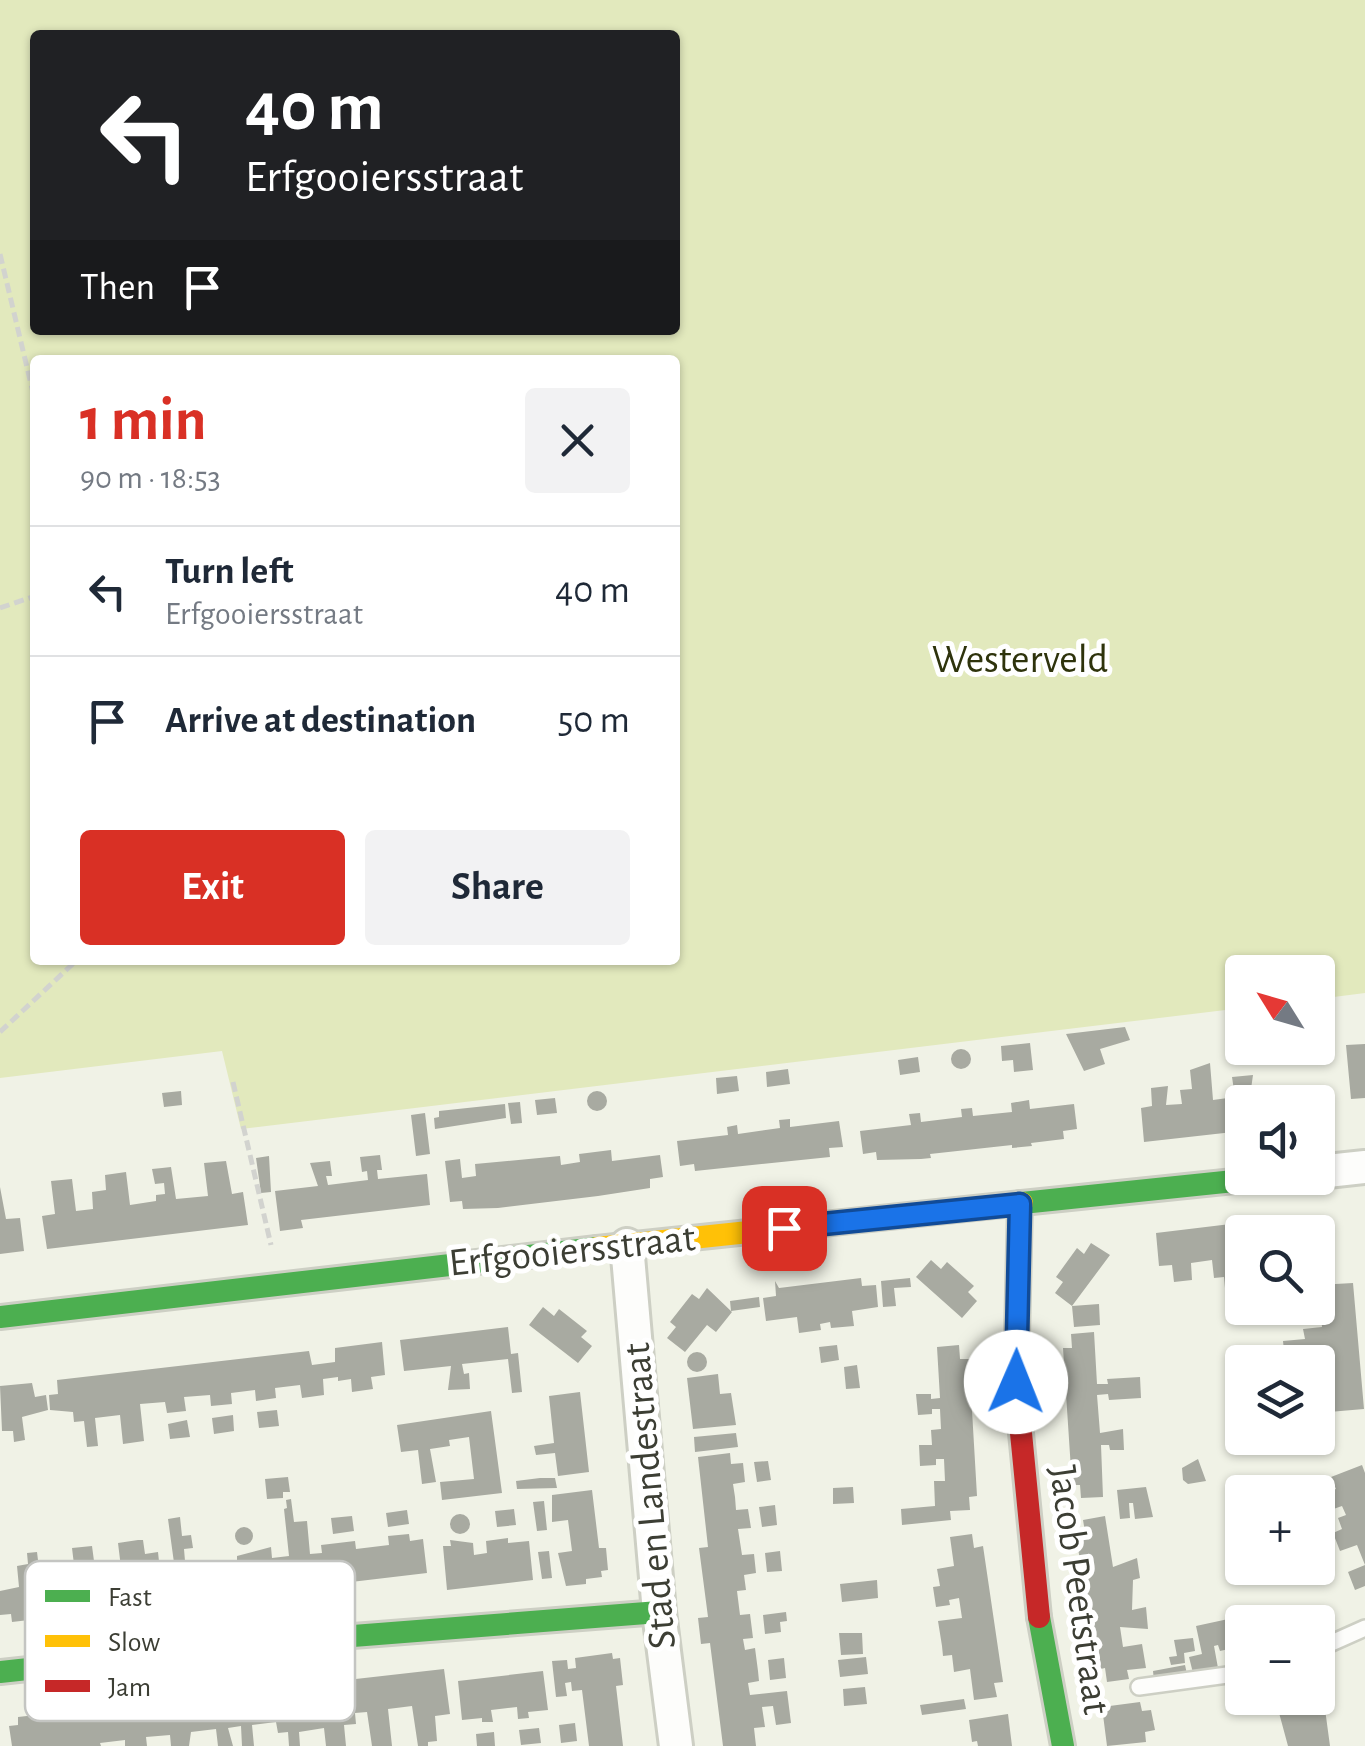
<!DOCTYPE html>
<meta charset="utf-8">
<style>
body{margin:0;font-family:"Alegreya Sans",sans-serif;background:#f2f2f3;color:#1f2937;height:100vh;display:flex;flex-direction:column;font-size:38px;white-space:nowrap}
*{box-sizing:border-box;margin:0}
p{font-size:32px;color:#747a83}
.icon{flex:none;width:55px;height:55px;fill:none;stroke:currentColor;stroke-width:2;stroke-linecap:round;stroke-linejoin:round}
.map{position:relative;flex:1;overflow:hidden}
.sheet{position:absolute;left:30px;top:355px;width:650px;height:610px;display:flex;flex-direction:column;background:#fff;border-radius:10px;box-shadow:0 2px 8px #0004}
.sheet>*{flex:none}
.hud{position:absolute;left:30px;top:30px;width:650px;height:305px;border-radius:10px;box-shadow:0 2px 8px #0004;background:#202124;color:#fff;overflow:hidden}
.needle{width:65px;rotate:307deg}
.buttons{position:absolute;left:1225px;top:955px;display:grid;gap:20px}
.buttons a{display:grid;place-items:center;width:110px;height:110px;border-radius:10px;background:#fff;box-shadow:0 2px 8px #0004;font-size:50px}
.pin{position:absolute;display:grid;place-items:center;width:85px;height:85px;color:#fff;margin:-42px;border-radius:20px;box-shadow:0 5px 15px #0006}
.me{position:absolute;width:110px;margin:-55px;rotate:1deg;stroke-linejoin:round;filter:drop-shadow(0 0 8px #0008)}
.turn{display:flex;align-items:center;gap:35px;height:210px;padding:0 50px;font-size:45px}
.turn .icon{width:130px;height:130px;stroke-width:2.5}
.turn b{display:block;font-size:70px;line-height:85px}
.then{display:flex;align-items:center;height:95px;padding:0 50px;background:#0003;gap:20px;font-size:38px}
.round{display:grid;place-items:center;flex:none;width:105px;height:105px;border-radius:10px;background:#f2f2f3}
.head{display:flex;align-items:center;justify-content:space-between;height:170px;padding:0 50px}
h1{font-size:60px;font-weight:700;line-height:75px;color:#d93025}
.button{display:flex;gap:20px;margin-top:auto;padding:20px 50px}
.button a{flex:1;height:115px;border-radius:10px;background:#d93025;color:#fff;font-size:40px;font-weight:700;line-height:115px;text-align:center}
.button a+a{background:#f2f2f3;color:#1f2937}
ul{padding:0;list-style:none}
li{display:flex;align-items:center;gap:30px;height:130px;padding:0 50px;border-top:2px solid #e0e1e3}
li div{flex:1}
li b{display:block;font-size:38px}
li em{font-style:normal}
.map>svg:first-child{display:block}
.green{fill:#e2e9bd;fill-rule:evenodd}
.building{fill:#a8aaa1}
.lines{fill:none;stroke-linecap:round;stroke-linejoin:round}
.lane-casing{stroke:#cdcfc4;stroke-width:20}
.street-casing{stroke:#cdcfc4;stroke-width:38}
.fast-casing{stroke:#cdcfc4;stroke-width:28}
.slow-casing{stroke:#cdcfc4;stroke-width:28}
.jam-casing{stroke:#cdcfc4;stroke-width:28}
.path{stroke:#d2d3cf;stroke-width:5;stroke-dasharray:10 5;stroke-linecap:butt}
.lane{stroke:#fdfdfb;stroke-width:15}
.street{stroke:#fdfdfb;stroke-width:32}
.fast{stroke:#4caf50;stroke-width:22}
.slow{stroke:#ffc107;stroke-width:22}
.jam{stroke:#c62828;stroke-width:22}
.route-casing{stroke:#114b97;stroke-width:25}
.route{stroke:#1a73e8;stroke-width:18}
.labels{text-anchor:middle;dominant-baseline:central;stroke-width:10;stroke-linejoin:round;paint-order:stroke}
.park-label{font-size:40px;fill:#2e330c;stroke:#fff}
.street-label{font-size:40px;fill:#3c3e34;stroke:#fff}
.key{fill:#fff;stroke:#c4c5c2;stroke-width:2.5}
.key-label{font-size:28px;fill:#3c3e34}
</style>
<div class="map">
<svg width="1365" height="1746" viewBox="0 0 1365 1746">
<rect width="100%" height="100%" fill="#f0f2e6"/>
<path class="green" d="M0,0H1365V993L1318,999V972H1242V1008L241,1129L222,1051L0,1078ZM35,35H675V330H35ZM35,360H675V960H35Z"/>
<path class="building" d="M1329,1017L1332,1050L1313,1052L1312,1048H1318V1018Z
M1125,1027L1130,1040L1100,1049L1105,1064L1084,1071L1066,1034Z
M1030,1043L1033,1070L1014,1072L1013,1060L1002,1061L1001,1046Z
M1365,1044V1098L1351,1099L1346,1045Z
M951 1059a10 10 0 1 1 20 0a10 10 0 1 1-20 0Z
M918,1057L920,1072L900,1075L898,1060Z
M1210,1063L1213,1100L1235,1097L1232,1077L1253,1075L1250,1096L1265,1094L1266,1102H1242V1131L1144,1142L1141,1108L1152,1106L1151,1088L1168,1086L1166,1105L1182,1104L1180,1090L1192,1089L1190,1070Z
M788,1069L790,1084L767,1087L766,1072Z
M737,1076L739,1091L717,1094L716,1078Z
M181,1091L182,1105L164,1107L162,1093Z
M587 1101a10 10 0 1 1 20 0a10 10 0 1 1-20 0Z
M555,1098L557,1113L537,1115L535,1100Z
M1029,1100L1030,1109L1074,1104L1077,1129L1063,1131L1064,1139L1031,1143L1032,1146L1012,1148V1145L930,1154L931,1158L921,1159L877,1160L876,1152L863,1154L860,1131L911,1125L909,1114L920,1113L921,1122L962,1117L961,1109L972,1108L973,1116L1012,1112L1011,1103Z
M520,1102L522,1123L511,1124L508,1103Z
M505,1104L506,1118L435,1129L434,1118L439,1117V1111Z
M425,1113L430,1154L416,1156L411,1115Z
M790,1119V1127L839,1121L843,1147L829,1148L830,1157L695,1171L694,1164L680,1166L677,1141L728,1135L727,1127L737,1125L738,1134L780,1128L779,1120Z
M611,1150L612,1161L660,1155L663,1177L650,1179V1188L598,1196L498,1208L463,1209L462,1201L450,1202L445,1161L460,1159L462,1178L476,1176L475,1164L560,1156L561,1165L580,1162L579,1154Z
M380,1155L382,1170H377L378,1179L427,1174L430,1205L301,1220L303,1228L280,1231L275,1191L318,1186L310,1163L330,1161L332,1176H326L328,1185L368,1180L367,1171L362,1172L360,1157Z
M269,1156L271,1192L261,1193L256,1158Z
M226,1161L232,1194L243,1192L248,1225L47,1249L42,1216L55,1214L51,1181L72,1179L76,1211L93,1209L92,1192L106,1190L105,1175L126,1172L130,1205L156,1201V1195L165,1194L164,1183L155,1184L152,1169L162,1168L171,1167L176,1199L208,1196L204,1163Z
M0,1187L6,1219L20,1218L24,1251L0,1254Z
M1280,1218L1281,1232H1242V1275L1235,1276L1236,1287L1225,1288L1224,1277L1214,1278L1212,1260L1191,1263L1192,1280L1174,1282L1172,1265L1159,1266L1156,1233Z
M1091,1243L1110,1255L1072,1306L1055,1293L1063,1282L1056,1277L1077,1248L1084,1254Z
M931,1260L941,1269L947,1262L974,1286L968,1292L977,1301L962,1318L916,1277Z
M861,1278L862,1286L876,1285L878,1307L852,1311L854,1326L831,1328L830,1322L820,1324L821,1330L799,1333L797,1317L766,1321L763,1298L776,1296L775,1281L779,1288Z
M910,1278L911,1287L894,1288L896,1306L883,1307L881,1281Z
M1353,1283L1364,1409L1329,1412L1328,1398L1318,1399V1381L1327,1380L1325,1353L1285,1360L1283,1341L1305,1339L1303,1329L1322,1327L1321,1316L1303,1318L1302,1308H1318V1285Z
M707,1288L732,1312L716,1332L707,1325L685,1352L667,1338L676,1327L670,1322L692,1294L699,1299Z
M759,1297L760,1307L731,1311L730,1301Z
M1099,1304L1100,1325L1074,1327L1072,1306Z
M543,1307L554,1316L559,1309L587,1331L581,1337L592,1346L578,1363L529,1325Z
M508,1327L511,1354L518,1353L522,1392L512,1393L508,1359L462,1364L464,1374L469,1373L470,1389L448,1390L451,1366L404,1371L400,1340Z
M1094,1332L1097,1384H1108L1107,1379L1140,1377L1141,1398L1109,1400L1108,1394L1097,1395L1100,1433L1123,1429L1124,1450H1110L1109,1445H1101L1103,1497L1081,1498L1080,1485H1072L1063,1348H1072L1071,1334Z
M382,1342L385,1375L371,1377L373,1389L352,1392L351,1379L338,1381V1377L323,1379L324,1395L302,1398L300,1385L275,1388L276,1398L256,1401L255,1390L231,1393L232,1404L211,1406L210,1395L184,1397L186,1411L167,1413L165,1402L140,1404L144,1441L123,1444L120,1415L95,1418L98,1446L87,1447L84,1421L74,1422L73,1412L50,1410L49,1395L58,1394L57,1380L309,1351L312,1365L335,1362V1348Z
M837,1345L839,1360L821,1363L819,1347Z
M959,1345L960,1359H969L977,1496L969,1497L970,1510L950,1511L951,1520L902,1525L901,1509L935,1506L934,1481H945L944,1459H936V1465L920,1466L919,1445H932L931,1430L941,1429L940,1409H932V1414L918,1415L916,1394H931V1399L940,1398L937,1347Z
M687 1362a10 10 0 1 1 20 0a10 10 0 1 1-20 0Z
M857,1365L860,1388L846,1389L844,1367Z
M718,1374L720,1394L731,1393L736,1425L693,1429L687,1378Z
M32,1383L35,1397L46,1395L48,1410L22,1417L25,1440L14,1442L13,1431H2L0,1386Z
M580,1392L589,1472L558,1476L555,1453L536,1455L534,1446L554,1443L549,1396Z
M277,1410L279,1426L259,1428L257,1412Z
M491,1411L502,1493L442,1500L440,1482L474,1479L469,1437L449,1440L450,1446L430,1449L436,1482L422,1484L418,1450L401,1452L397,1425Z
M233,1415L234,1431L214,1434L212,1418Z
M187,1420L190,1437L170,1439L168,1424Z
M736,1433L738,1447L695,1452L694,1437Z
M730,1453L731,1464L743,1463L745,1482L733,1484L735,1497L736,1510L748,1509L751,1528L738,1529L742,1555L754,1554L756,1573L744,1575L746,1590L737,1591L740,1615L750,1614L753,1638L743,1639L745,1650L755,1648L758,1671L759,1681L748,1683L750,1695L787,1691L791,1723L776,1725L773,1706L762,1707L765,1727L754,1728L756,1746H723L710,1643L701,1644L698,1618L708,1617L699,1548L708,1547L698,1457Z
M1198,1459L1206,1481L1188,1484L1183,1480L1182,1468Z
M768,1461L771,1480L757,1482L754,1462Z
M1362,1465L1365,1473V1565L1357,1545L1340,1551L1333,1533L1342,1529L1338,1518L1346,1515L1342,1506L1325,1512L1318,1495L1336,1489L1331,1477Z
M288,1477L290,1492H283V1498L267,1499L265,1479Z
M540,1478H555L557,1488L517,1489L516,1481Z
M853,1487L854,1503L833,1504V1488Z
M1146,1487L1153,1517L1135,1519L1133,1503H1129L1130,1518L1120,1519L1117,1490Z
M592,1490L599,1548H606L608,1570L601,1571L602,1577L586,1579V1584L566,1586L558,1553L572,1551L568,1520L552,1522V1495Z
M291,1499L294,1522L307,1521L310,1554L322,1553L321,1545L355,1541L356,1549L389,1545L388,1536L409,1534L410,1541L423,1539L427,1573L12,1622L11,1614L0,1615V1591L19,1587L17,1566L28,1564L27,1553L37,1552L41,1585L76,1581L72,1548L92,1546L94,1561L84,1562L85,1573L96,1571L97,1579L122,1576L118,1543L138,1540H143L145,1554L158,1552L160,1571L175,1570L168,1519L180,1517L182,1536L191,1535L193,1548L184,1549L185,1561L195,1560L196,1567L237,1562V1556L271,1547L272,1558L289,1556L284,1509L287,1508L286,1500Z
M544,1501L547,1530L537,1531L533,1502Z
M775,1505L777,1525L762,1527L759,1507Z
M514,1509L516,1525L497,1527L495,1511Z
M407,1510L409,1524L388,1527L386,1513Z
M450 1524a10 10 0 1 1 20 0a10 10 0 1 1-20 0Z
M352,1516L354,1531L333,1534L331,1518Z
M1105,1516L1113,1567L1137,1558L1140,1578L1133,1580L1132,1610L1146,1607L1148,1629L1120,1627L1123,1647L1142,1644L1146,1668L1127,1670L1129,1679L1107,1682L1105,1668L1096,1670L1076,1534L1085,1532L1083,1520Z
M235 1536a9 9 0 1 1 18 0a9 9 0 1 1-18 0Z
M972,1534L974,1548L983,1546L1003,1682L994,1683L997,1697L974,1700L970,1669L954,1672L952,1655L943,1656L942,1646L938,1621L962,1618L959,1598L949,1600L950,1605L936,1607L933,1587L940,1586L937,1569L954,1566L950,1537Z
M508,1538V1543L529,1541L533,1580L447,1590L443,1546H451L450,1540L473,1543L474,1555L487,1553L486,1541Z
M549,1551L552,1578L542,1579L538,1552Z
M780,1551L782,1571L767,1572L765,1553Z
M1365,1565V1586L1355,1590L1348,1572Z
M877,1580L878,1598L842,1602L840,1584Z
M786,1612L787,1621L780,1622L781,1632L765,1634L763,1615Z
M1256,1613L1260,1622H1242V1646L1220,1651L1218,1645L1214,1646L1218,1668L1193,1673L1189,1657L1202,1654L1196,1626Z
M839,1633H862L863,1654L841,1655Z
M1193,1638L1195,1651L1184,1653L1185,1663L1171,1665L1169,1657L1177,1656L1174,1640Z
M612,1653L613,1659L620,1658L623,1685L616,1686L623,1746H589L582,1690L572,1691L571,1682L565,1683L567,1696L556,1697L552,1661L567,1660L568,1669L576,1668L575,1658Z
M866,1657L868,1674L840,1677L838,1660Z
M784,1658L786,1678L770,1680L768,1660Z
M1185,1665L1187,1674L1154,1681L1153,1671Z
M444,1669L450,1714L435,1716L437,1741L428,1742V1746H418L412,1706L388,1709L392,1746H372L367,1712L355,1713L356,1724L344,1725L346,1746H326L324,1728L299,1732L300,1746H289L288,1732L278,1733L276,1722L252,1725L254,1746H242L241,1726L228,1728L233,1746H218L216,1729L191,1732L189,1746H171L170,1735L146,1737L147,1746H125V1740L100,1743L101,1746H12L9,1726L18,1725V1717Z
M543,1671L548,1710L528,1712L529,1718L518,1719L517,1707L491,1710L493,1722H482V1718L462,1720L458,1681Z
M865,1687L867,1704L844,1706L843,1689Z
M1275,1698H1308L1312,1711L1325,1709L1330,1746H1288Z
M964,1699L966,1709L922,1715L920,1705Z
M1140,1702L1142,1711L1151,1710L1155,1730L1145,1732L1146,1742L1107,1746L1102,1707Z
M1008,1714L1012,1746H978L977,1741L972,1742L969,1720Z
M575,1723L577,1741L561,1743L559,1725Z
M539,1728L541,1743L521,1745L519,1730Z
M494,1732L495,1746H477L476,1734Z"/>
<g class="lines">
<g class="lane-casing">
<path id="lane" d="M1318,1649L1365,1628
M1139,1687L1242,1673"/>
</g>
<g class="street-casing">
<path id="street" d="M1318,1172L1365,1167
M627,1245L659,1612L676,1746"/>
</g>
<g class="fast-casing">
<path id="fast" d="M1022,1203L1263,1178
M0,1317L597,1248
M1039,1617L1063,1746
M0,1672L276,1642L659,1612"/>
</g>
<g class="slow-casing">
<path id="slow" d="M597,1248L1022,1203"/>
</g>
<g class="jam-casing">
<path id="jam" d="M1020,1203L1016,1382L1039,1617"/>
</g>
<path class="path" d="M0,254L35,401
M0,608L35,596
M0,1032L77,960
M233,1082L271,1245"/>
<use href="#lane" class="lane"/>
<use href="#street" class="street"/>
<use href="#fast" class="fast"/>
<use href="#slow" class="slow"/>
<use href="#jam" class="jam"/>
</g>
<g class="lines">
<g class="route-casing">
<path id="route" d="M784,1228L1020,1204L1016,1382"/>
</g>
<use href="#route" class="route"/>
</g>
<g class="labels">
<g class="park-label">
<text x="1020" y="660">Westerveld</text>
</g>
<g class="street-label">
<text transform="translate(572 1251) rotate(-6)">Erfgooiersstraat</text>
<text transform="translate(650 1496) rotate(-95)">Stad en Landestraat</text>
<text transform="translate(1079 1590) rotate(82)">Jacob Peetstraat</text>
</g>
</g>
<rect x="25" y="1561" width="330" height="160" rx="15" class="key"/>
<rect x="45" y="1590" width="45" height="12" fill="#4caf50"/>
<rect x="45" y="1635" width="45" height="12" fill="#ffc107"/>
<rect x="45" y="1680" width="45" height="12" fill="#c62828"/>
<g class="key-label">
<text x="108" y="1606">Fast</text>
<text x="108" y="1651">Slow</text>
<text x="108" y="1696">Jam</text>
</g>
</svg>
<div class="buttons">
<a><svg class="needle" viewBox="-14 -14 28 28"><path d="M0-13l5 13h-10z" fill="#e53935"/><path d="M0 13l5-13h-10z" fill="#747a83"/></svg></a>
<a><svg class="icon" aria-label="sound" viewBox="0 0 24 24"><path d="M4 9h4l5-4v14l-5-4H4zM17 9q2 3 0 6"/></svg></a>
<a><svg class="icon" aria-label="search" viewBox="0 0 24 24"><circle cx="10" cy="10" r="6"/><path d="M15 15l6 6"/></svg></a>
<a><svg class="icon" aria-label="layers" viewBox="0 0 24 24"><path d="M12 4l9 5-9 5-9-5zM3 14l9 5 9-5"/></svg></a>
<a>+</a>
<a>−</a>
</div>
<div class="pin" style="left:784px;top:1228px;background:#d93025"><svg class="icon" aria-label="arrive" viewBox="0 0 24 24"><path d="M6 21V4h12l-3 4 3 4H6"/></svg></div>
<svg class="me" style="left:1016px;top:1382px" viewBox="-20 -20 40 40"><circle r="19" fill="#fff"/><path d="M0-13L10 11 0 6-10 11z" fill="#1a73e8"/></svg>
<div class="hud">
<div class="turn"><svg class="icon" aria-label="left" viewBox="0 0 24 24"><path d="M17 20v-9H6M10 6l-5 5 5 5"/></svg><div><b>40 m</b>Erfgooiersstraat</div></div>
<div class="then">Then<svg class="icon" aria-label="arrive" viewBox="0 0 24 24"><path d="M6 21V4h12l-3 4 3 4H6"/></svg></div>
</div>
<section class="sheet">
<div class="head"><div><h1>1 min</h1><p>90 m · 18:53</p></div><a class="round"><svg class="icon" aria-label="close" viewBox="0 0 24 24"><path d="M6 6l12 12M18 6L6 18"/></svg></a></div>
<ul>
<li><svg class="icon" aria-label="left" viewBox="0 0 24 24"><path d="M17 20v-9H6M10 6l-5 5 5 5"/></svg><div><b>Turn left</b><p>Erfgooiersstraat</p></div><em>40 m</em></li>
<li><svg class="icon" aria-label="arrive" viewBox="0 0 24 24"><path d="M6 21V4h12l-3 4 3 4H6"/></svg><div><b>Arrive at destination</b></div><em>50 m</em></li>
</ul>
<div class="button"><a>Exit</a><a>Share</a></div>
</section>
</div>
